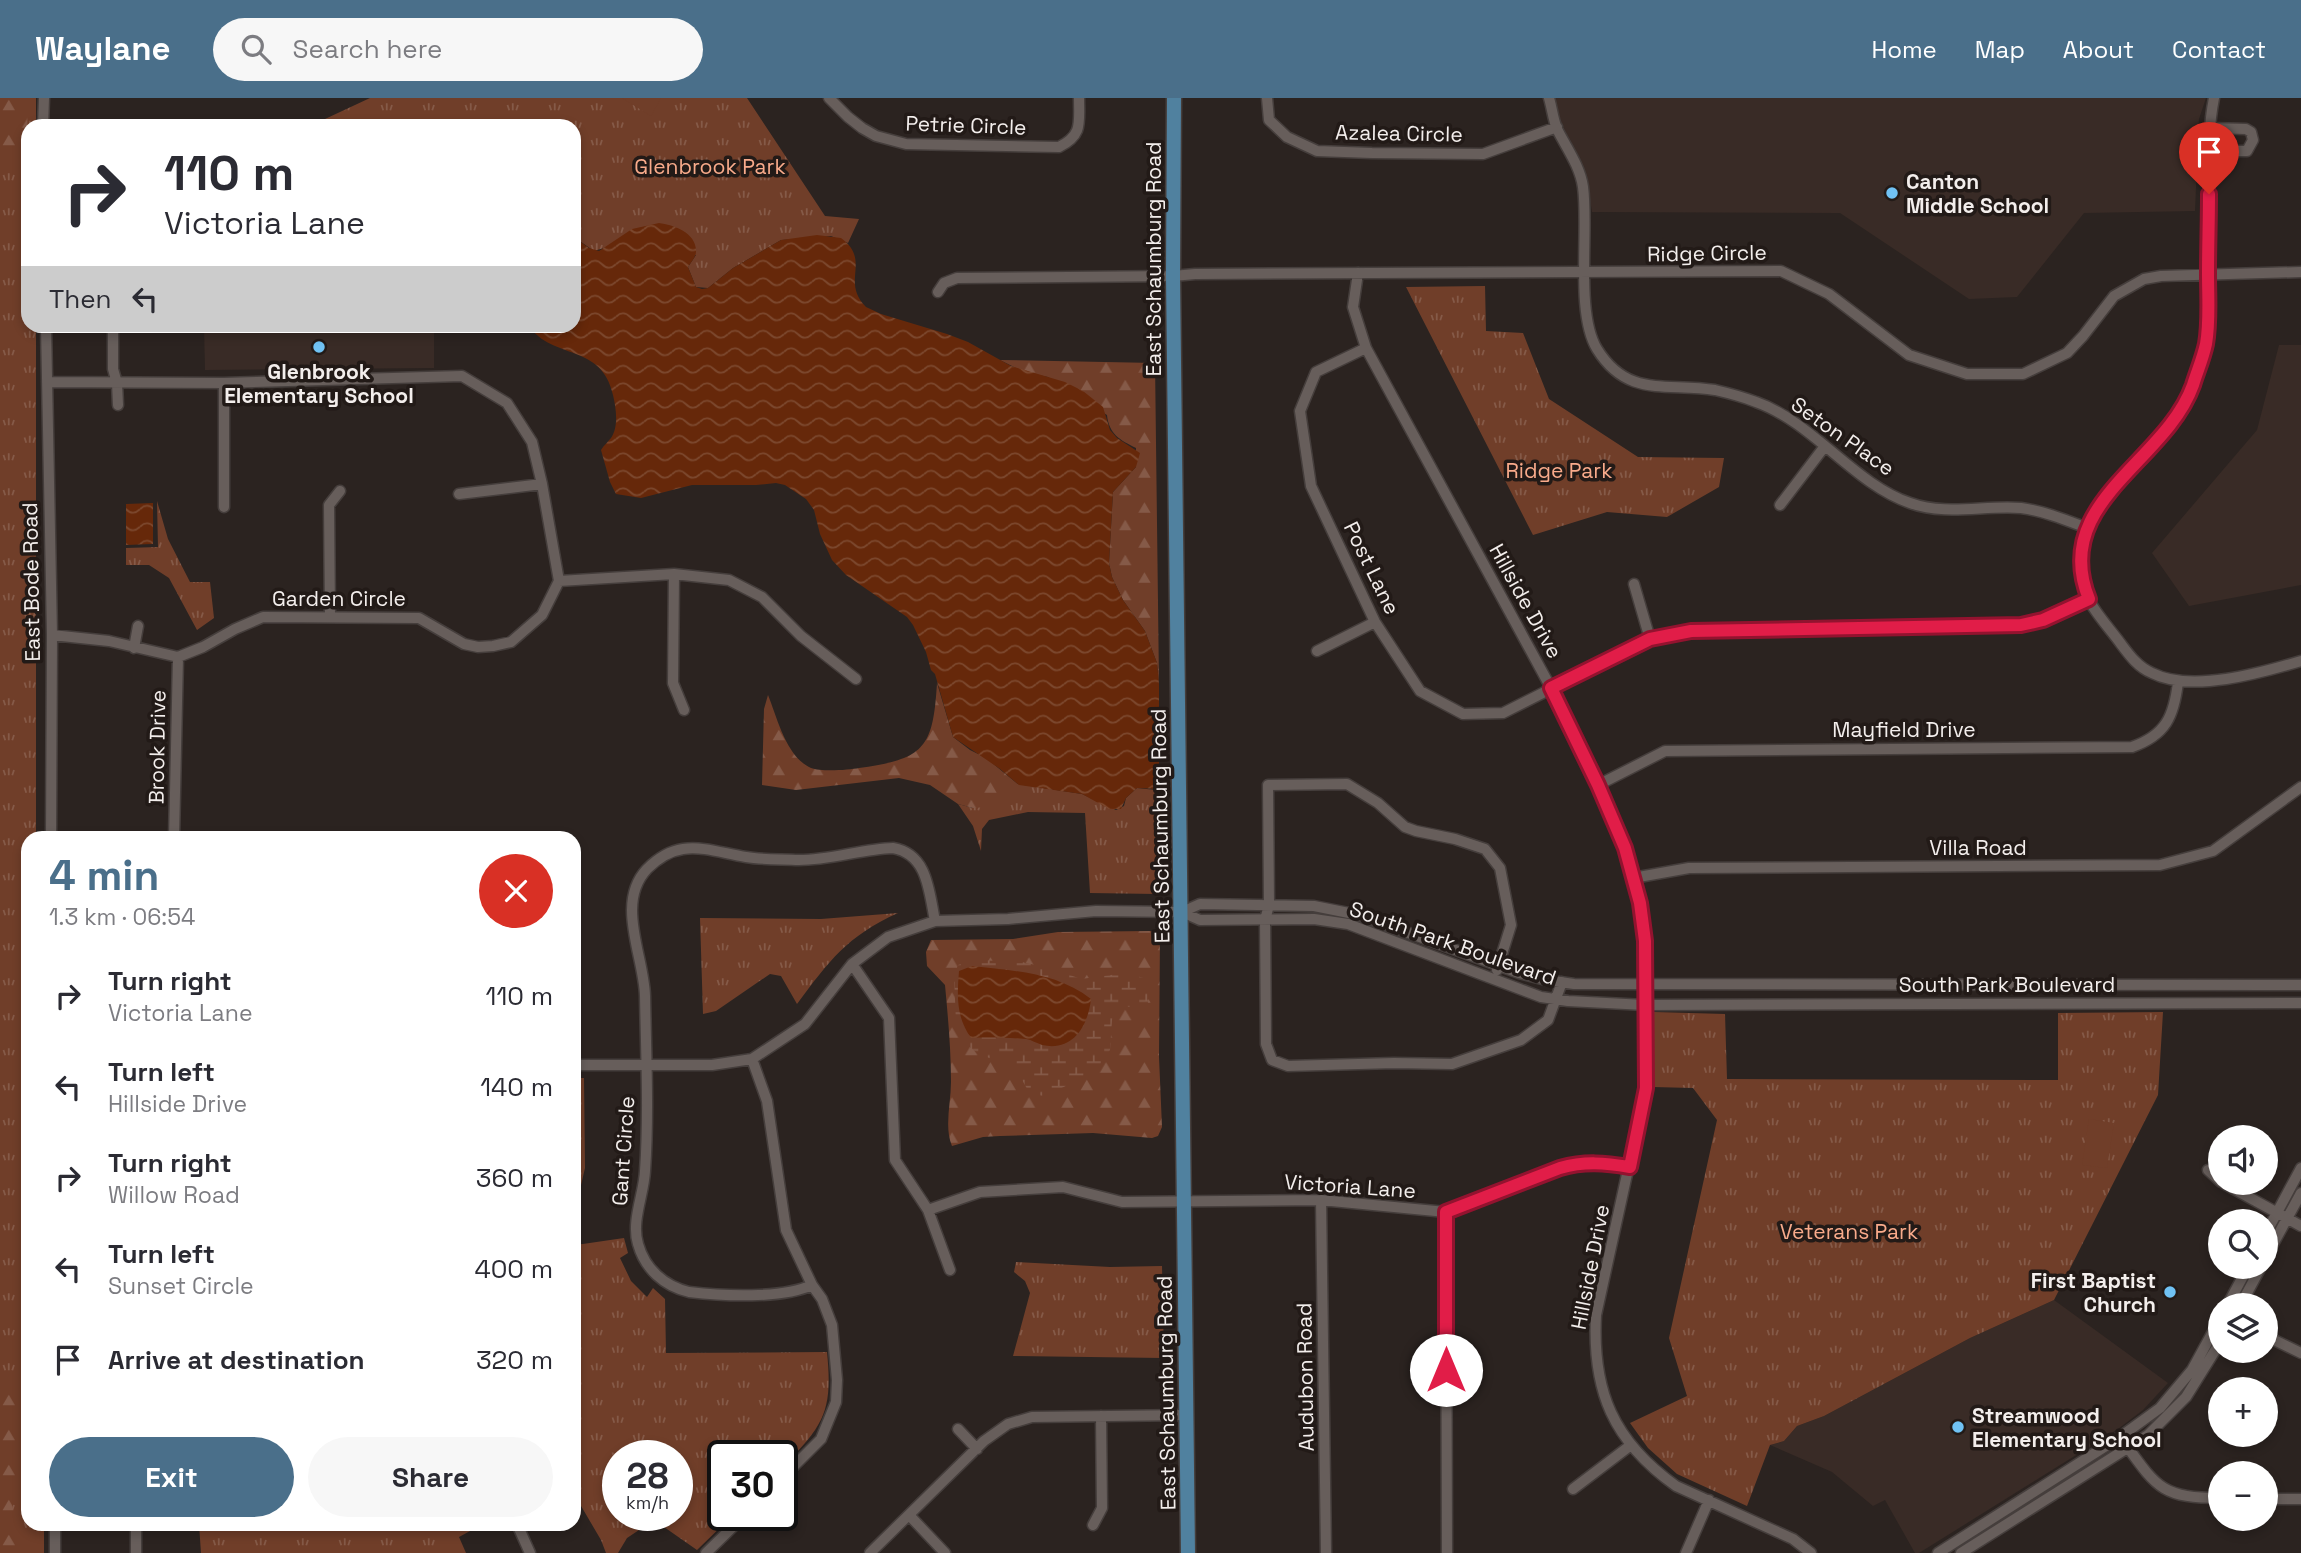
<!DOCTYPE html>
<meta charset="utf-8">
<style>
body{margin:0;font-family:"Space Grotesk",sans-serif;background:#f7f7f7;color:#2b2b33;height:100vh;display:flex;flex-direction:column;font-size:26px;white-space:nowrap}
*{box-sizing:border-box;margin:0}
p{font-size:23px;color:#7c7c81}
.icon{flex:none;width:38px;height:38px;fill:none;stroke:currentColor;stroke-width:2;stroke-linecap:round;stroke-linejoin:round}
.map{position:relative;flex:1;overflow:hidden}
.sheet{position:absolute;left:21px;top:733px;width:560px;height:700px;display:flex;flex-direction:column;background:#fff;border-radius:21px;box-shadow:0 4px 10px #0003}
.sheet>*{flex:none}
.guide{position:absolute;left:21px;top:21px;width:560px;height:214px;border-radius:21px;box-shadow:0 4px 10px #0003;background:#fff;color:#2b2b33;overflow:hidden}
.controls{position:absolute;left:2208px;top:1027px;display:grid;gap:14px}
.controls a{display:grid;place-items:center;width:70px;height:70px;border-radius:50%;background:#fff;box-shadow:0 4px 10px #0003;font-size:35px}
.speed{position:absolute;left:602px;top:1342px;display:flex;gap:14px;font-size:35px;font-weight:700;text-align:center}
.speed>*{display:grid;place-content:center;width:91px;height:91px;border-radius:50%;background:#fff;box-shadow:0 4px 10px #0003;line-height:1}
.speed small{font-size:18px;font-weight:400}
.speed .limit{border:4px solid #111;border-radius:10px;background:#fff;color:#111}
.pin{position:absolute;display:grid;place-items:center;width:60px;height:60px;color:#fff;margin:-72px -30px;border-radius:50% 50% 50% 0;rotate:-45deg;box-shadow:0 0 7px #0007}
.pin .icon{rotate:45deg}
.me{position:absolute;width:77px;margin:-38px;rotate:0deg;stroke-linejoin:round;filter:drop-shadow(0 0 5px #0008)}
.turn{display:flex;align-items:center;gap:24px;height:147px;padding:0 28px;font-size:32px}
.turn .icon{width:91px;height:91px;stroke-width:2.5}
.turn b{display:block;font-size:49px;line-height:60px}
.then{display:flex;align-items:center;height:66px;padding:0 28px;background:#0003;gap:14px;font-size:26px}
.round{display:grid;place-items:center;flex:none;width:74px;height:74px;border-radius:37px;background:#f7f7f7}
.summary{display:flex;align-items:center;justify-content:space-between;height:119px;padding:0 28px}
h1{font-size:42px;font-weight:600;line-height:52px;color:#4a6f8a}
.cta{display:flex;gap:14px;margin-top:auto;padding:14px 28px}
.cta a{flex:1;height:80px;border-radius:42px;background:#4a6f8a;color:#fff;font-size:28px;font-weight:600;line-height:80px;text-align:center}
.cta a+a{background:#f7f7f7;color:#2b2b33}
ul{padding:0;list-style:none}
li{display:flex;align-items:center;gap:21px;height:91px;padding:0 28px}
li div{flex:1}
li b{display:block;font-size:26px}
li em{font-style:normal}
header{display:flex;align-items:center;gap:42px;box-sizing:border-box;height:98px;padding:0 35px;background:#4a6f8a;color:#fff}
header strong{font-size:33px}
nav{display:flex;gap:38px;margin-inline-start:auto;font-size:24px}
.search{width:490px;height:63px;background:#f7f7f7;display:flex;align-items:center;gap:18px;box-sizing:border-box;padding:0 24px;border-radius:38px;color:#7c7c81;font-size:26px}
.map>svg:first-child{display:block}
.built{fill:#392b26}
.grass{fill:url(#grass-tufts);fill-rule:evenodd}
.forest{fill:url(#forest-firs)}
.wetland{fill:url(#wetland-marsh)}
.pitch{fill:#703e29}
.water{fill:url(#water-waves)}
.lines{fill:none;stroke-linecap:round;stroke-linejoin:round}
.minor-casing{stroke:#453e3c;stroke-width:13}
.major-casing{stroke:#453e3c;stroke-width:17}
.minor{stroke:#675e5b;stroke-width:10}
.major{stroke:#50819f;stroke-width:14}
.route-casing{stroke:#92132f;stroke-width:18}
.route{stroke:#e11d48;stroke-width:12}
.poi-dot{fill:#70c2f4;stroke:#221a17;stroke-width:2.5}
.labels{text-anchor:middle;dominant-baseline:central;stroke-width:7;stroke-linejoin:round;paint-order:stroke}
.street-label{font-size:21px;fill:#f3eeec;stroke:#221a17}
.park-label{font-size:21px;fill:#f9ab8b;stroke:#221a17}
.poi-label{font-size:21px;font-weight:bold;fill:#f3eeec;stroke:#221a17;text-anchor:start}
</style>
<header>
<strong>Waylane</strong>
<div class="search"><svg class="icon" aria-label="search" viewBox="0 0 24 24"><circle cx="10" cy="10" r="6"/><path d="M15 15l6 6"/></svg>Search here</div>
<nav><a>Home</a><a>Map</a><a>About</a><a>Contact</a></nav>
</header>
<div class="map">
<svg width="2301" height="1455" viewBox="0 0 2301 1455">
<defs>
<pattern id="grass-tufts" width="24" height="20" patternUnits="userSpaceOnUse" patternTransform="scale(1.75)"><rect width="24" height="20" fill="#703e29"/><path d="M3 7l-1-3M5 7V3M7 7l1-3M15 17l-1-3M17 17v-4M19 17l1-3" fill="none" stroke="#855a48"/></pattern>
<pattern id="forest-firs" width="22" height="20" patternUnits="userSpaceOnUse" patternTransform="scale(1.75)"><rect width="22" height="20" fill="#703e29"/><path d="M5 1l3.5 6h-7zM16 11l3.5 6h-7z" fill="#855a48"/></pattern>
<pattern id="wetland-marsh" width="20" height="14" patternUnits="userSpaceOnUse" patternTransform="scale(1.75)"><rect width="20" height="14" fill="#703e29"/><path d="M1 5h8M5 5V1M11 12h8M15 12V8" fill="none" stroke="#855a48"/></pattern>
<pattern id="water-waves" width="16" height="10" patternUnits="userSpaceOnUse" patternTransform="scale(1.75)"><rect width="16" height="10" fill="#66280a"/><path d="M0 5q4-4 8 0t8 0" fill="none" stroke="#7c482e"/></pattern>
</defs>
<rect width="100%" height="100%" fill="#2b2320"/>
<path class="built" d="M1553,0H2206L2199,21L2195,113L2084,115L2017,199L1969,201L1840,115L1592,114L1586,78L1559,20Z
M204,228H434V270L205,272Z
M2279,247H2301V487L2189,508L2152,455L2257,332Z
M2054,1202L2168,1285L2143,1312L2118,1331L1919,1455H1915L1885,1402L1873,1408L1832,1374L1770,1347L1784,1343L1797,1328L1824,1318L1970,1240Z"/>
<path class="grass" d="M0,0H36V28H28V228H36V740H28V1426H44V1455H0Z
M370,0H747L825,118L859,121L848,145L831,138L781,142L733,170L708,190L696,189L688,169L696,157L607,149L594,153L574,139V28H310Z
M1485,188L1486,233L1523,235L1549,301L1638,359L1724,360L1719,389L1667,419L1607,414L1533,437L1406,189Z
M157,403L168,441L190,484H210L214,520L197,532L169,480L149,467H126V450L158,449Z
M1017,686L1082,696L1116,712L1124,708L1126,700L1137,690L1156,692L1158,796L1090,795L1085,715L1028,714L989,722L982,731L981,753L973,728L958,706L973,710Z
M898,815C847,838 829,863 797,906L781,878L770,876L716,913L703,916L700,820L821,821Z
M1654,914L1725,916L1727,981L2058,982V915L2163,914L2158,997L2054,1202L1970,1240L1824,1318L1797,1328L1784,1343L1770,1347L1747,1408L1677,1376L1648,1350L1630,1325L1687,1298L1669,1240L1717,1022L1693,990L1653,989Z
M574,980H584L585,1070L574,1117Z
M624,1140L628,1155L620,1160L631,1183L647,1199L653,1190L665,1201L666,1255L827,1254C833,1313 824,1328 782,1369V1358H723V1418H732L697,1452L654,1422L627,1440L618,1455H606L601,1442L574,1396V1370L579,1366L574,1357V1144L576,1147ZM618,1358H677V1418H618Z
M1016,1164L1110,1169L1162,1168L1164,1260L1013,1258L1030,1195L1025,1183L1014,1174Z
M199,1426H483L459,1439L466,1455H201Z"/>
<path class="forest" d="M0,0H27L28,56L26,57L0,48Z
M1000,262L1155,265L1159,586L1157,565L1145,533L1123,502L1112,479L1109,465L1113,394L1136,369V350C1120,342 1109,336 1107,317L1048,279L1024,274Z
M937,585L953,639L970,652L986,660L1019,687L987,709L973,710L958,706L930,687L899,680L796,692L762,687L764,611L768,597C777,619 786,659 811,670C821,674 849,672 859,670C925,661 933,650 937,585Z
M1151,833L1160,837L1159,959L1162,1029L1158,1038L1152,1040L1093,1035L1000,1038L983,1039L952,1048C944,1029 951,1005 951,984C951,952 948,919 945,887L927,868L926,854L931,842L1013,841L1058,834Z
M0,1286L13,1294L23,1306L21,1317L28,1349L26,1362L11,1390L15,1435L25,1455H0Z"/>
<path class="wetland" d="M973,862L1022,864L1053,871L1081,881L1126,875L1147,881L1150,896L1147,908L1126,909L1112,922L1110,952L1099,968L1074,984L1045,998L1030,996L1017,973L998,963L978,956L966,946L956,924L954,878L958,867Z"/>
<path class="pitch" d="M622,0H661L651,18Z
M2089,1021L2114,1025L2107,1070L2082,1067Z"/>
<path class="water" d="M659,125C674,127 697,135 696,154C696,159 691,164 688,169L696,189L702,191L708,190L733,170L781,142L817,137L841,140C872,163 840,183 866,209L881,216L947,236L968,244L1011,268L1065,284L1083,293L1103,309L1110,332L1117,340L1140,355L1136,369L1113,394L1109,465L1112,479L1123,502L1145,533L1157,565L1159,586V691L1137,690L1126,700L1121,711H1109L1082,696L1019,687L1000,671L953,639L935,576L931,572L926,554L913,527L907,519L846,477L832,462L820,436L814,412L806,401L785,387L776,385L756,387H692L641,400L616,396L610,384L601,352C604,347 608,344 611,340C619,328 616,310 613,297C602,245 552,262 529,228H574V139L589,150L599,153L632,131Z
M153,405V446L126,447V406Z
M972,868C1014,873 1056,874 1091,901C1088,928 1073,954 1042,947C1036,945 1032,942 1026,941C1009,940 989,939 971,940C956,919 957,898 959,873Z"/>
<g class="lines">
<g class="minor-casing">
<path id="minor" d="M829,0L848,19L862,30L876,38L906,46L1059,49C1083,37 1079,25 1079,0
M1267,0L1269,22L1287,39L1317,53L1372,55L1483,56L1557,29
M1549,0C1552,10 1553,21 1557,31C1566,49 1580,68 1583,89C1589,132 1575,215 1597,251C1628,301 1667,284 1715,292C1728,295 1743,299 1756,304C1813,324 1854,386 1910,405C1946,418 1984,407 2021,410C2044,413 2066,422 2087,430
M2214,0C2208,30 2209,59 2209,90C2209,119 2208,149 2208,179C2208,202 2210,226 2205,248C2199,276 2186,306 2169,329C2133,376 2067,414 2082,484C2087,507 2108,528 2121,546C2130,558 2138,569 2152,575C2191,595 2261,575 2301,563
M43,28L44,0
M2209,53H2247L2253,42L2251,34L2246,31L2210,30
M1358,175L1353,209L1366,250L1551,590L1598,687L1624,750L1640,805L1645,843L1646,990L1596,1217C1592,1293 1613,1343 1676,1388L1793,1441L1811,1455
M938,194L944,185L957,180L1173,178L1195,176L1781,173L1829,196L1909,257L1967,276H2023L2067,255L2083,238L2114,198L2144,181L2161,178L2301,174
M46,228L52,537L51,740
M113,228V271L117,285L118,307
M1366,250L1316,274L1300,313L1311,388L1375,524L1420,593L1463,616L1503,615L1650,541L1691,533L2021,527L2043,522L2089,501
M47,284L224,285L462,278L507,305L532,344L542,386L559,483L542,517L511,544L493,548L478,549L464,546L419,520L263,519L235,531L203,549L178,559L109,543L52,537
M224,285V409
M459,396L542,386
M1780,407L1825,348
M674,476L673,585L684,612
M559,483L674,476L729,482L762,499L801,538L856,581
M1634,486L1650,541
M330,518L329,407L340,393
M134,550L138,528
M1317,553L1375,524
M1598,687L1665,653L2132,649C2166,637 2174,618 2178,584
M174,740L178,559
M1633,780L1689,770L2160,767L2213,753L2301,689
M1182,814L1200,822L1314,821L1348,826L1541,899L1568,903L1645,907L2301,905
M852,866L889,920L895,1062L928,1112L950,1172
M1497,872L1511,827L1500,770L1485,751L1455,741L1416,733L1405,729L1378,705L1347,686L1268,687L1269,807L1265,822L1266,946L1272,962L1288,968L1394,965L1452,966L1521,942L1548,922L1562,884
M752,961L767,1003L786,1132L812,1187L822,1201L832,1227L837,1282L836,1304L821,1341L782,1380
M574,967H712L752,961L805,926L852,866L888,839L935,823L1008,821L1096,813L1182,814L1200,806L1314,808L1359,817L1519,875L1546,882L1574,886L2301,887
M2208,1072L2221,1084
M2223,1085L2301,1128
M1321,1102L1326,1455
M928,1112L980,1094L1063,1089L1122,1104L1321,1102L1446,1114L1560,1070C1585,1063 1605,1065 1630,1069
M1446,1114L1447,1455
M2266,1135L2301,1070
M2266,1159L2301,1095
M812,1187C782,1201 723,1198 689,1194C664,1188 645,1171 638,1146C631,1123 644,1096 645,1073C649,1015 646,956 645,898C644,858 615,805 647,771C657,761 669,753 683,751C704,748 725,756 746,759C763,762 781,761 799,762C831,762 862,751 893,750C928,756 929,794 935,823
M2227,1208L2248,1169
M2240,1208L2261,1169
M2266,1238L2301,1255
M958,1331L977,1351
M2124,1344C2157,1390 2162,1400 2221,1400
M1573,1391L1631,1347
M2266,1401H2301
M909,1417L945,1455
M55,1426V1455
M136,1426V1455
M517,1426L530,1455
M1093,1427L1102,1410L1101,1318
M706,1455L744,1418
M870,1455L984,1343L1008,1326L1032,1319L1187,1317
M1686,1455L1709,1402
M1938,1455L2120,1339L2160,1310L2192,1272L2221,1219
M1961,1455L2148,1337L2186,1299L2221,1243"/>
</g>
<g class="major-casing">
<path id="major" d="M1174,0L1173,178L1188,1455"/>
</g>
<use href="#minor" class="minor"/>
<use href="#major" class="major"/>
</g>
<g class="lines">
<g class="route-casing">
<path id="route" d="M1446,1272V1114L1560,1070C1585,1063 1605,1065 1630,1069L1646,990L1645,843L1640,805L1625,750L1598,687L1551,590L1650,541L1691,533L2021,527L2043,522L2089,501C2050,404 2165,365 2193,287C2197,274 2203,260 2206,246C2210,223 2208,200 2208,176C2208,149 2209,123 2209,96"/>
</g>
<use href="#route" class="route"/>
</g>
<g class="poi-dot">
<circle cx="1892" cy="95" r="7"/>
<circle cx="319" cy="249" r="7"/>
<circle cx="2170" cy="1194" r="7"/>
<circle cx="1958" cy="1329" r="7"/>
</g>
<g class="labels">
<g class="street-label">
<text transform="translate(966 27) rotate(2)">Petrie Circle</text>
<text transform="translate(1399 35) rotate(1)">Azalea Circle</text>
<text transform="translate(1707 155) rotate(-1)">Ridge Circle</text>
<text transform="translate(1153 161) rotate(-90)">East Schaumburg Road</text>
<text transform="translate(1843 338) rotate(35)">Seton Place</text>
<text transform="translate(1372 470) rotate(64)">Post Lane</text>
<text transform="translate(31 484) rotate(-91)">East Bode Road</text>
<text x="339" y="500">Garden Circle</text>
<text transform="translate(1526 503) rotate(61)">Hillside Drive</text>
<text x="1904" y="631">Mayfield Drive</text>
<text transform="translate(157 649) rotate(-89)">Brook Drive</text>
<text transform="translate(1160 728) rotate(-91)">East Schaumburg Road</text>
<text x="1978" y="749">Villa Road</text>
<text transform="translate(1453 845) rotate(19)">South Park Boulevard</text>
<text x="2007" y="886">South Park Boulevard</text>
<text transform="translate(623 1053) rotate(-86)">Gant Circle</text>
<text transform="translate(1350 1088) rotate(4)">Victoria Lane</text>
<text transform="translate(1590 1169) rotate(-79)">Hillside Drive</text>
<text transform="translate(1305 1279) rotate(-91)">Audubon Road</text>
<text transform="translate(1166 1295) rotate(-91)">East Schaumburg Road</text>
</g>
<g class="park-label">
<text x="710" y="68">Glenbrook Park</text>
<text x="1559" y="372">Ridge Park</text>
<text x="1849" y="1133">Veterans Park</text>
</g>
<g class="poi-label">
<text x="1906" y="83">Canton<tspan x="1906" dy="24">Middle School</tspan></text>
<text x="319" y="273" text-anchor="middle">Glenbrook<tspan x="319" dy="24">Elementary School</tspan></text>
<text x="2156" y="1182" text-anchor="end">First Baptist<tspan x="2156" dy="24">Church</tspan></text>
<text x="1972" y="1317">Streamwood<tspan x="1972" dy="24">Elementary School</tspan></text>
</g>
</g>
</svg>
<div class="controls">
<a><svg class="icon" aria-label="sound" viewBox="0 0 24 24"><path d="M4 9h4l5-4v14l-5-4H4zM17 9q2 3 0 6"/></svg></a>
<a><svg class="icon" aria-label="search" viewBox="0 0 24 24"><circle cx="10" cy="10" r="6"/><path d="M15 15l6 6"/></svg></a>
<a><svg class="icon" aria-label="layers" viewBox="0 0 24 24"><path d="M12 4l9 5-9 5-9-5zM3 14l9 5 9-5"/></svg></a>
<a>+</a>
<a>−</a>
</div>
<div class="speed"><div>28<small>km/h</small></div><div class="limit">30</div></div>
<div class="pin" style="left:2209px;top:96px;background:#d93025"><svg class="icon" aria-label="arrive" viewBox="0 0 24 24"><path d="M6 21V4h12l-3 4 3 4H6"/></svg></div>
<svg class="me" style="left:1446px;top:1272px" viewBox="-20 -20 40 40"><circle r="19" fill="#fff"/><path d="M0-13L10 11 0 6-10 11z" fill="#e11d48"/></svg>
<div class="guide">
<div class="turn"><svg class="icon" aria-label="right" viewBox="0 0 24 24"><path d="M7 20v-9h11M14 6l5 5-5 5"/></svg><div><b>110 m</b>Victoria Lane</div></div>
<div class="then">Then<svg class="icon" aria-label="left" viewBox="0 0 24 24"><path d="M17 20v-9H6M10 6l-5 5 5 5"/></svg></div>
</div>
<section class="sheet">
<div class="summary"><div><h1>4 min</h1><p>1.3 km · 06:54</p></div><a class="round" style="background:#d93025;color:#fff"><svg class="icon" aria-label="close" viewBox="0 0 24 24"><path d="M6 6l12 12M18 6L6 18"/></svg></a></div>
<ul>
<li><svg class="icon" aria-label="right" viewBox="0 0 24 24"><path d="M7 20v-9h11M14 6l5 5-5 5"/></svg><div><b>Turn right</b><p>Victoria Lane</p></div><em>110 m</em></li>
<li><svg class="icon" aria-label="left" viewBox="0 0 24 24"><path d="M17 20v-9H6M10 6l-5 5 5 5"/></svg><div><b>Turn left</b><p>Hillside Drive</p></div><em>140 m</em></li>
<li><svg class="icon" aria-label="right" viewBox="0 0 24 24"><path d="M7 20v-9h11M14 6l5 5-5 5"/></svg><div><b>Turn right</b><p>Willow Road</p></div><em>360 m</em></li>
<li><svg class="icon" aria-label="left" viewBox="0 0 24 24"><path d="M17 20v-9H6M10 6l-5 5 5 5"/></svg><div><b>Turn left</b><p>Sunset Circle</p></div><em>400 m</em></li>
<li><svg class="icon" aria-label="arrive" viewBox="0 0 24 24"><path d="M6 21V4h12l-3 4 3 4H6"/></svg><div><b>Arrive at destination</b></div><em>320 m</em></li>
</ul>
<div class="cta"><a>Exit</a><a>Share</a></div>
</section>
</div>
